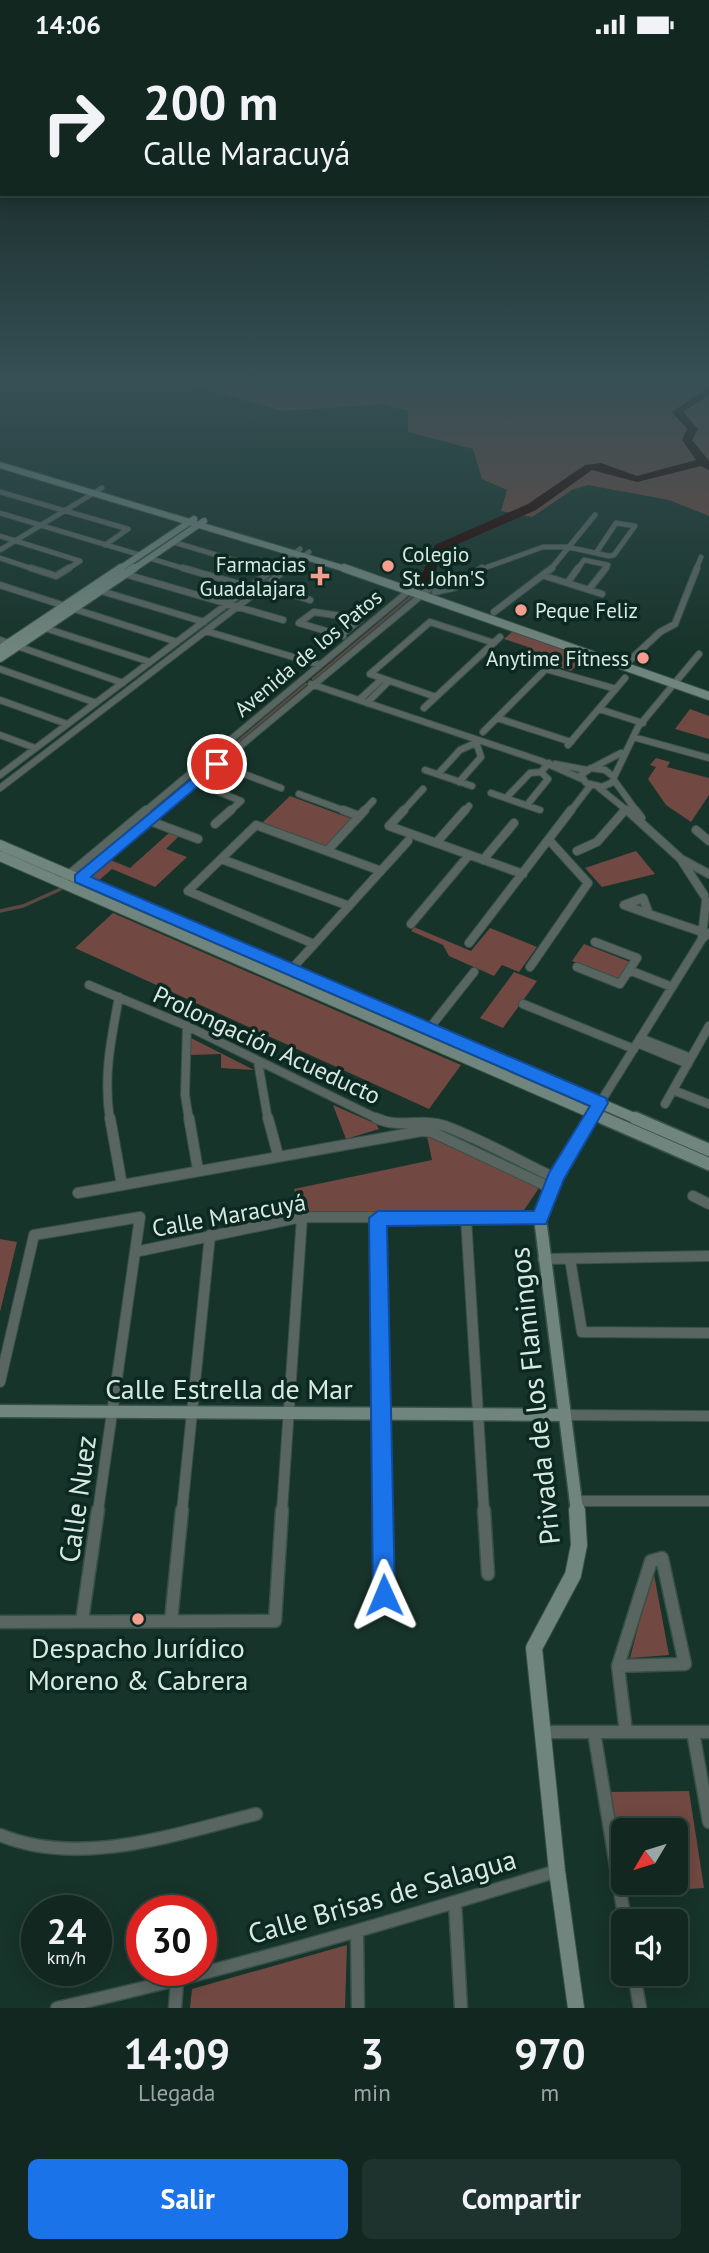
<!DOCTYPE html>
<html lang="es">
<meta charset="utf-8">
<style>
body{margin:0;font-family:"PT Sans",sans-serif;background:#1e332d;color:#f1f3f6;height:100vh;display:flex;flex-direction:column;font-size:26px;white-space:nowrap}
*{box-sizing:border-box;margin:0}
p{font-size:23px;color:#9ca5a5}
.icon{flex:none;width:38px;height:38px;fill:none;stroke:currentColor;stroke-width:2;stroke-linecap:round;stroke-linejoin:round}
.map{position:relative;height:1959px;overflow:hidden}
.side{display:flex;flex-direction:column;background:#112720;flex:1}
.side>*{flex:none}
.top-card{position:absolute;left:0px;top:0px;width:710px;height:147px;box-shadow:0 4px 18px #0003,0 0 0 2px #30443e;background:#112720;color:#f1f3f6;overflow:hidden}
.needle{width:46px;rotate:232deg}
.buttons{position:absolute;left:611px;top:1769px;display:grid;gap:14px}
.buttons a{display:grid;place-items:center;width:77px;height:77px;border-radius:10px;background:#112720;box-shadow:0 4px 18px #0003,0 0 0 2px #30443e;font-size:35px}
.speed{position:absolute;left:21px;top:1846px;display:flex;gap:14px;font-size:35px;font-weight:700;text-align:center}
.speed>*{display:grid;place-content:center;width:91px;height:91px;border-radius:50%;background:#112720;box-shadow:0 4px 18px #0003,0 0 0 2px #30443e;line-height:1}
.speed small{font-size:18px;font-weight:400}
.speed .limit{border:10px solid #d22;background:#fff;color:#111}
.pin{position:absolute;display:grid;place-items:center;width:60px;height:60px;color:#fff;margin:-30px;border:4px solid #fff;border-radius:50%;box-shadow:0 2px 7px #0007}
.me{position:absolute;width:77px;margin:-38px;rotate:359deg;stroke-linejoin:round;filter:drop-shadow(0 0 5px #0008)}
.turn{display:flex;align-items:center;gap:24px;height:147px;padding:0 28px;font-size:32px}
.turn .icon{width:91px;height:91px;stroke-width:2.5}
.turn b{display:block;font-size:49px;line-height:60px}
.eta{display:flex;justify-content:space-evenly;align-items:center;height:119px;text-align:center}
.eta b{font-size:42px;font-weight:700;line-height:49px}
.button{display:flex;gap:14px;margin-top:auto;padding:14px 28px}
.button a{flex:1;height:80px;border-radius:10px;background:#1a73e8;color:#fff;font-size:28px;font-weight:700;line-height:80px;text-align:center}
.button a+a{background:#1e332d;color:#f1f3f6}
.status{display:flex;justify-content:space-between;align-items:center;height:49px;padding:0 35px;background:#112720;direction:ltr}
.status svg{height:19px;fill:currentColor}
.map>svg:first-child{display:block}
.green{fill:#724942;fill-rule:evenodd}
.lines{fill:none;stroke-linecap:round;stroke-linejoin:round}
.stream-far1{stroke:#5c4844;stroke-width:2.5}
.stream{stroke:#5c4844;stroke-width:3.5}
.river{fill:#270301;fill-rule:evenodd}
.street-far4-casing{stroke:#365147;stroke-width:6}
.street-far3-casing{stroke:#365147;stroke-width:8}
.street-far2-casing{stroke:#365147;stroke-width:10}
.street-far1-casing{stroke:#365147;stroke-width:12}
.street-casing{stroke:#365147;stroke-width:15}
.secondary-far4-casing{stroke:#365147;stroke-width:8}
.secondary-far3-casing{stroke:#365147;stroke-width:10}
.secondary-far2-casing{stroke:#365147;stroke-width:12}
.secondary-far1-casing{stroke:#365147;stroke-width:15}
.secondary-casing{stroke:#365147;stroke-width:18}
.street-far4{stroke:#596561;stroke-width:4.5}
.street-far3{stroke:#596561;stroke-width:6}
.street-far2{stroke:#596561;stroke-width:8}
.street-far1{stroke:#596561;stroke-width:10}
.street{stroke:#596561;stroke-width:12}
.secondary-far4{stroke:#70857d;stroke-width:6}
.secondary-far3{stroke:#70857d;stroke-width:8}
.secondary-far2{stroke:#70857d;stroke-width:10}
.secondary-far1{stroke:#70857d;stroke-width:12}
.secondary{stroke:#70857d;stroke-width:16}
.route{fill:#1a73e8;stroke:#114b97;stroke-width:2}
.poi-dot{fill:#f59d8e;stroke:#0c2921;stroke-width:2.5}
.labels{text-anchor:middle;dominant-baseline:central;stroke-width:7;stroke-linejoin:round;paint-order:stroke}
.far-poi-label{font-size:21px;fill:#d8e9e2;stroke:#0c2921;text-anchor:start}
.far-street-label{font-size:21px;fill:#d8e9e2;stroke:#0c2921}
.street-label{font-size:24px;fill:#d8e9e2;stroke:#0c2921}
.near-street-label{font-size:28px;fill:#d8e9e2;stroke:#0c2921}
.near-poi-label{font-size:28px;fill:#d8e9e2;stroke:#0c2921}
</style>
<div class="status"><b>14:06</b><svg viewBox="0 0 49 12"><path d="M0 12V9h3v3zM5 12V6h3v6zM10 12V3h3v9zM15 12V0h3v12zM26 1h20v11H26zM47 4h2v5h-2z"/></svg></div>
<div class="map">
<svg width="709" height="1959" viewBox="0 0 709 1959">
<rect width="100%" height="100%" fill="#17342a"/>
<path class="green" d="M169,329H709V467L669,451L588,436L572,441L532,468L501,462L507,441L482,430L473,400L408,383V362L382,355L282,362Z
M513,582L584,608L571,622L547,614L543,618L535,616L541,609L523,603L528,598L504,590Z
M690,660L709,667V690L675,680Z
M656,709L670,713L667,718L709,729V746L691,773L666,756L648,730L656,718L650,716Z
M290,747L352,770L325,798L262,774Z
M170,783L179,787L166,800L187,808L155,838L112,820L97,833L87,828L108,810L130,819Z
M636,802L655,825L602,838L585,819Z
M113,864L461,1016L429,1060L75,899Z
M414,878L471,902L490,879L537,898L519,923L502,916L494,927L449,907L443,896L411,882Z
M584,895L630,913L618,930L572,912Z
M514,923L537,932L503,979L480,969Z
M191,989L254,1021L221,1019V1005L189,1006Z
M333,1056L376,1075L379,1080L346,1090Z
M427,1087L539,1139L522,1164L300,1163L294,1140L432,1111Z
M0,1190L17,1193L0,1263Z
M653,1520L669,1606L630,1609Z
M689,1742L704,1839L624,1844L607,1743ZM623,1782H676V1834H623Z
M347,1896L345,1959H190L192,1940Z"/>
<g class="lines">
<path class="stream-far1" d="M422,536L424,534
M313,630L413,546
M217,710L306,635
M175,745L209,716
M154,763L167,752"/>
<path class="stream" d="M129,783L156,761
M80,824L120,791
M0,862L23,857L61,840"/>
<path class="river" d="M709,338V346L683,363L698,380L692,391L709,412V421L701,417L637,433L592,421L536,461L444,501L429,537L418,534L435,496L528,455L585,416L601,414L637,427L696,411L682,391L687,380L672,363Z"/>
<g class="street-far4-casing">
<path id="street-far4" d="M0,443L128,480
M0,464L140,506
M0,487L80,512
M173,493L267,521
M105,496L128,480
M0,501L102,439
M0,509L36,521
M149,509L189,521
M66,521L80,512
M273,521L300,500
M286,521L309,503
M479,521L543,498H568L609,507L614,506L635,477L616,474L596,504
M550,521L595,466
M577,521L584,511L608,516L604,521
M696,521L701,508"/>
</g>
<g class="street-far3-casing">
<path id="street-far3" d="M31,519L56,527L69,519
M183,519L250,538
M261,519L272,522
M125,525L283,571
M545,527L602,545
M568,533L578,519
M0,536L177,593
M265,537L310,551
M590,539L606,519
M101,542L204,573
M435,543L456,538L482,519
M494,563L552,519
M299,574L314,563L361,570L341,586
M299,574L343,587
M45,579L150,613
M206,582L320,616
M0,591L123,634
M628,613L660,583L675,575L697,519
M0,620L96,654
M370,625L430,573L494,594
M370,625L436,648
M311,635L541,712L582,730
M0,651L67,675
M359,651L382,630
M367,654L389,632
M424,659L500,588
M599,660L643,674
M497,669L571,693
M483,683L546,620L616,640
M0,686L35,699
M633,688L709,709
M568,696L625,629
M215,714L281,739
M555,715L587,721
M591,719L605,721L614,728L613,733L602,738L586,734L581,726Z
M592,719L621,704
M425,721L472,737
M438,725L460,701L480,692
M0,726L275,519
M614,728L638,678L699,605
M614,731L637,763
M195,733L241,752L229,763
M459,733L481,708L477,696
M598,738L629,763
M0,739L288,519
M491,744L540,761
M299,745L348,763
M506,749L530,724L541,723L549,714
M527,756L548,730L541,723
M144,763L416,536
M161,763L429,540
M363,763L373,752
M402,763L423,740
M464,763L469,757
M570,763L590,737"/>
</g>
<g class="street-far2-casing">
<path id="street-far2" d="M343,761L359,767
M404,761L389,777L523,825
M627,761L681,810L709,825
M635,761L641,769
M150,772L198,790
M215,775L231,761
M696,781L709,792
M436,794L465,761
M327,802L365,761
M577,802L597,793L625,761
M221,810L349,857
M483,811L514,774
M682,812L704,846
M66,828L146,761
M77,833L163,761
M643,849L649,865L624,856Z
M649,865L708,885
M411,875L469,806
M702,887L706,852
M469,894L571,761
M314,895L188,842L256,776L381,822
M530,918L588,834L549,791
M577,918L620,935L637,909L595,893
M629,921L672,938
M288,924L408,792
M89,936L187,977L380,1071
M523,955L634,1000
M187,977L185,1046L189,1071
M428,981L474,923
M640,989L691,1009
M637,994L688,1015
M258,1013L268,1071
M673,1041L709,1055
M600,1054L702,890L709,884
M665,1055L709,977
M110,1071C103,1028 111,990 119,948"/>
</g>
<g class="street-far1-casing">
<path id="street-far1" d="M110,1069L122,1136
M189,1069L198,1121
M268,1069L278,1106
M376,1069C398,1080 422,1069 445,1077C483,1091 519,1112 555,1129
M78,1144L422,1082L432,1083L551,1139
M693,1147L709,1155
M378,1169L383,1462
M466,1169L484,1462
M135,1203L302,1168L540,1169
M543,1210L709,1207
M570,1210L582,1283L709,1284
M0,1333L34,1186L140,1168L98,1462
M565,1366L709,1367
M576,1452H709
M182,1462L210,1186
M282,1462L302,1168"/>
</g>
<g class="street-casing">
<path id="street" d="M383,1461L384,1546
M484,1461L488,1525
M662,1509L685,1615L618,1617L651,1512Z
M82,1572L98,1461
M171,1572L182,1461
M0,1573L275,1572L282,1461
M618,1617L626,1683
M542,1683H709
M594,1683L625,1872
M693,1683L709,1773
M0,1786C81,1819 175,1785 256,1765
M455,1854L461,1959
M357,1883L358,1959
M634,1925L640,1959
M57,1959C226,1922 391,1873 557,1822
M175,1959L177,1933"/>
</g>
<g class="secondary-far4-casing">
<path id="secondary-far4" d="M0,416L349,521
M118,521L194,470
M132,521L204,472"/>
</g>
<g class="secondary-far3-casing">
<path id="secondary-far3" d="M344,519L709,647
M0,600L121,519
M0,609L134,519"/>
</g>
<g class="secondary-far2-casing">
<path id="secondary-far2" d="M0,796L639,1071
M0,807L607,1071
M590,1071L600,1054"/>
</g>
<g class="secondary-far1-casing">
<path id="secondary-far1" d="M603,1069L709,1115
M635,1069L709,1101
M0,1362L565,1366
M577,1462L540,1169L551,1139L591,1069"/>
</g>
<g class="secondary-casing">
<path id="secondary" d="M576,1959L557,1822L534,1599L573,1526L579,1496L577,1461"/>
</g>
<use href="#street-far4" class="street-far4"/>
<use href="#street-far3" class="street-far3"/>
<use href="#street-far2" class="street-far2"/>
<use href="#street-far1" class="street-far1"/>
<use href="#street" class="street"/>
<use href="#secondary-far4" class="secondary-far4"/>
<use href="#secondary-far3" class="secondary-far3"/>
<use href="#secondary-far2" class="secondary-far2"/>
<use href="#secondary-far1" class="secondary-far1"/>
<use href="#secondary" class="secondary"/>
</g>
<linearGradient id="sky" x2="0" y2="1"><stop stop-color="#0d1d17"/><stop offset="0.55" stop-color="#365055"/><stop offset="1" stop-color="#365055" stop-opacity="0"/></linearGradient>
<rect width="709" height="603" fill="url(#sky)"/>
<path class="route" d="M213,712L224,715L91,828L606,1049L608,1054L564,1130L546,1175L387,1177L395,1546L392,1554L384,1557L376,1554L373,1546L369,1169L378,1162H534L549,1124L590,1057L75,833V826Z"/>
<g class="poi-dot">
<circle cx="388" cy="517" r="7"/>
<path d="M316.5 516.5h7v7h7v7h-7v7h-7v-7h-7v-7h7z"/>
<circle cx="521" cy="561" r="7"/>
<circle cx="643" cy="609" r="7"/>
<circle cx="138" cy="1570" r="7"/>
</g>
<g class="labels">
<g class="far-poi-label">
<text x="402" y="505">Colegio<tspan x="402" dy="24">St. John'S</tspan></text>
<text x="306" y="515" text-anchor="end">Farmacias<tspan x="306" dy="24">Guadalajara</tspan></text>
<text x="535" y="561">Peque Feliz</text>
<text x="629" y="609" text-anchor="end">Anytime Fitness</text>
</g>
<g class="far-street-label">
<text transform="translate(308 604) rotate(-40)">Avenida de los Patos</text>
</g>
<g class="street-label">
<text transform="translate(267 996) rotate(25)">Prolongación Acueducto</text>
<text transform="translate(229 1166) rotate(-10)">Calle Maracuyá</text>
</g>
<g class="near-street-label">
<text x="229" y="1339">Calle Estrella de Mar</text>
<text transform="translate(534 1347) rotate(-96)">Privada de los Flamingos</text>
<text transform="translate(77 1450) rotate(-82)">Calle Nuez</text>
<text transform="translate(382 1847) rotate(-16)">Calle Brisas de Salagua</text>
</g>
<g class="near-poi-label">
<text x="138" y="1598">Despacho Jurídico<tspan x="138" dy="32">Moreno &amp; Cabrera</tspan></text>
</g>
</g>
</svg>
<div class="buttons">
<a><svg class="needle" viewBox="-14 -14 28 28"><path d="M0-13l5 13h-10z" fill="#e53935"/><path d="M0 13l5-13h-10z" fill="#9ca5a5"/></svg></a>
<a><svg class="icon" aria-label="sound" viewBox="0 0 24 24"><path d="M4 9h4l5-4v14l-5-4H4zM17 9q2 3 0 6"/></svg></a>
</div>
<div class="speed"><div>24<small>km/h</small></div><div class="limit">30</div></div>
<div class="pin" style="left:217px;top:715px;background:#d93025"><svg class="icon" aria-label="arrive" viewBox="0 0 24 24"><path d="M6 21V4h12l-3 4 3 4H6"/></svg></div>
<svg class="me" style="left:384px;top:1546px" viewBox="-20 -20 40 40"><path d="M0-17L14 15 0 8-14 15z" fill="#1a73e8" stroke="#fff" stroke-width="4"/></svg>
<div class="top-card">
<div class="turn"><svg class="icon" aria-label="right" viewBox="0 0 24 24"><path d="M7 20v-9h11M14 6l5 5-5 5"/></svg><div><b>200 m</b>Calle Maracuyá</div></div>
</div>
</div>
<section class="side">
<div class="eta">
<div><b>14:09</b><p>Llegada</p></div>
<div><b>3</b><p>min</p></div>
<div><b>970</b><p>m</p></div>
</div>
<div class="button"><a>Salir</a><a>Compartir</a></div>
</section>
